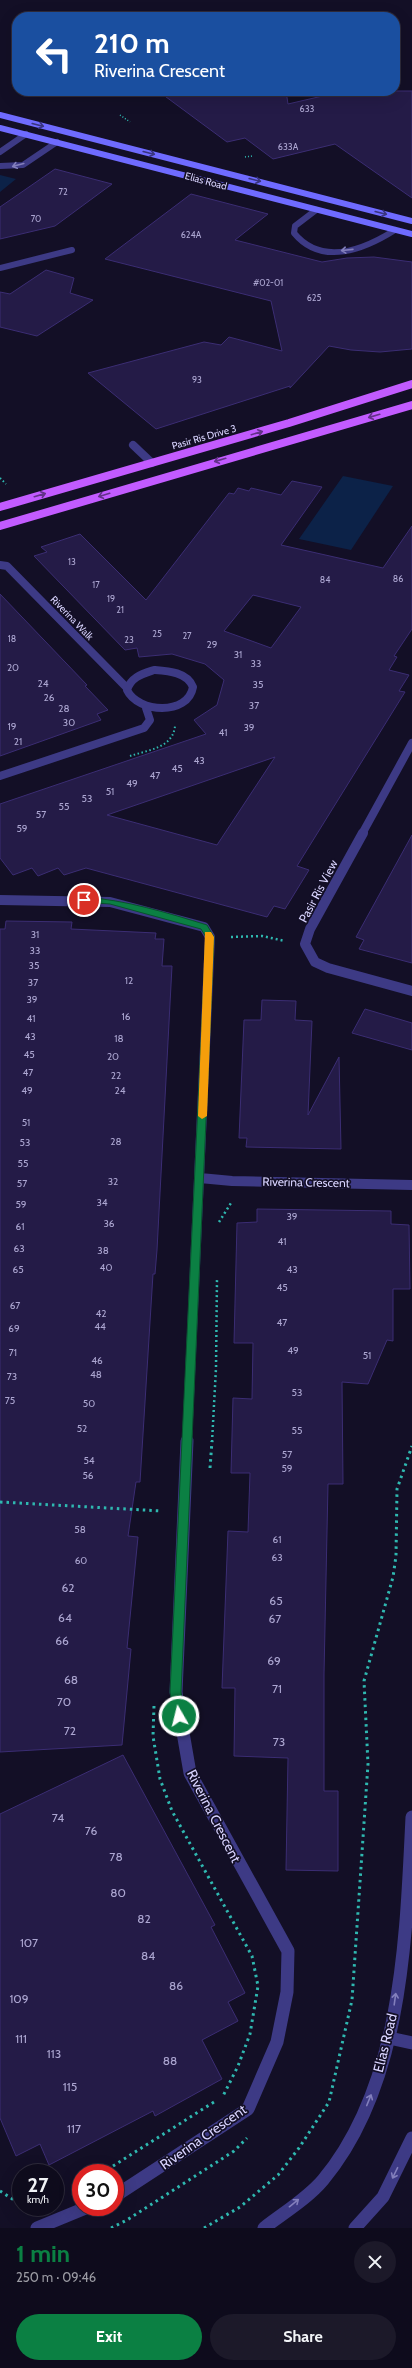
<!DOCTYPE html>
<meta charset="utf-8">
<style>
body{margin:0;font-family:Cabin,sans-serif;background:#1c1929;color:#f1f3f6;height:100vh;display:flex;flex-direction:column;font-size:15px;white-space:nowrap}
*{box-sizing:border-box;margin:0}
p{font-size:13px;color:#9b9ba3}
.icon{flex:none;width:22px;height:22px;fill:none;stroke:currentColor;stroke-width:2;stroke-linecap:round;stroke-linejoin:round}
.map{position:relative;height:2228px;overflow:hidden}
.drawer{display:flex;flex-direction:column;background:#0e0b1c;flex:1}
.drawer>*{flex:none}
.hud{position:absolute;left:12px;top:12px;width:388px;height:84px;border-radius:16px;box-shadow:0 4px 16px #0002,0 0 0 1px #2e2b3b;background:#1a4fa0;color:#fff;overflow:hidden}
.speed{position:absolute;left:12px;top:2164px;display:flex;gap:8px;font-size:20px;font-weight:700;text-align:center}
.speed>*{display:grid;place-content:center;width:52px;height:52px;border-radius:50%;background:#0e0b1c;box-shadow:0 4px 16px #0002,0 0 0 1px #2e2b3b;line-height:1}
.speed small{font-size:10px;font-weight:400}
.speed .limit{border:6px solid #d22;background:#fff;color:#111}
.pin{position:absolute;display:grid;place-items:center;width:34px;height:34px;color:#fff;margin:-17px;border:2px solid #fff;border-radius:50%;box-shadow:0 1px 4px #0007}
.me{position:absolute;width:44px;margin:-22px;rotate:352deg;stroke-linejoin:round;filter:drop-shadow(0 0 3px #0008)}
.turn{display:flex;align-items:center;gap:14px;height:84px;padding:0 16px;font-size:18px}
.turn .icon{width:52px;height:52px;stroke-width:2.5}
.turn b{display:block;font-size:28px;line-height:34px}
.round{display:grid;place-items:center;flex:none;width:42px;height:42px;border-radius:21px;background:#1c1929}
.overview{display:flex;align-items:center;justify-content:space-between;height:68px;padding:0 16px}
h1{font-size:24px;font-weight:800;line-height:30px;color:#0b8043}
.primary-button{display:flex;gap:8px;margin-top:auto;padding:8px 16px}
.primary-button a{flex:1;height:46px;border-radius:24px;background:#0b8043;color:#fff;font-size:16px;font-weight:800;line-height:46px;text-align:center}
.primary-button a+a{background:#1c1929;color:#f1f3f6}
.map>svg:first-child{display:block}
.water{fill:#0c2248}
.building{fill:#241b47;stroke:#3b2d73;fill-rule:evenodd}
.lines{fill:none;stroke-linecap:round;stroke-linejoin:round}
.path-far3{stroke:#2fb8b0;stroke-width:1.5;stroke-dasharray:1 2;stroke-linecap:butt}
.path-far2{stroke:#2fb8b0;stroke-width:2;stroke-dasharray:1.5 2.5;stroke-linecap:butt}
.path-far1{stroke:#2fb8b0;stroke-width:2.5;stroke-dasharray:2 3;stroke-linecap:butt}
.path{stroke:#2fb8b0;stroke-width:3;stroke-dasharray:2.5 4;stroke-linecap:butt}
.service-far1{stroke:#3d3a85;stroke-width:6}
.service{stroke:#3d3a85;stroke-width:8}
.minor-far2{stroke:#3d3a85;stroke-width:8}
.minor-far1{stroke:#3d3a85;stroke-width:10}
.minor{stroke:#3d3a85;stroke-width:13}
.tertiary{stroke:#3d3a85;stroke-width:13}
.secondary{stroke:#6f6bff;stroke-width:6}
.primary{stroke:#c25bff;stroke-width:8}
.oneway{stroke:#38347d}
.oneway2{stroke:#837fbc}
.oneway3{stroke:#623188}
.route{fill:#0b8043;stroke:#07532c}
.slow{fill:#f59e0b}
.labels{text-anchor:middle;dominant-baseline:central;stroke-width:3.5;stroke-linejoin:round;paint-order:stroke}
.far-number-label{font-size:9px;fill:#aca6d1}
.far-street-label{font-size:10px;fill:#d9d4ff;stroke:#130f26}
.number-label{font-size:10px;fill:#aca6d1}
.street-label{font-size:12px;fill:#d9d4ff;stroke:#130f26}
.near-number-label{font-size:12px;fill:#aca6d1}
.near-street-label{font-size:14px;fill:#d9d4ff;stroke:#130f26}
</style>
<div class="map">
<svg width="412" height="2228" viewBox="0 0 412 2228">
<rect width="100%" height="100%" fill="#130f26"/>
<path class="water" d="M0,175L16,179L0,192Z
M343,476L393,486L351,550L299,539Z"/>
<path class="building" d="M158,91H286L288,104L344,91H412V198L335,144L273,159L245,138L227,142Z
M55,169L112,184L55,226L0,239V207Z
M191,194L268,214L235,240L322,262L347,258L374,257L412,262V349L380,352L351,350L329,346L290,388V386L156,429L88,373L204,342L221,345L229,337L282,351L271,301L105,259Z
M46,270L74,278L70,293L93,300L37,336L0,327V292L10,294Z
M292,481L322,487L281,545L383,568L412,526V629L394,656L397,657L389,670L409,675L399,691L405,692L297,866L309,870L285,909L274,906L267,917L86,868L64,875L58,868L38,876L32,868L13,875L0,858V804L206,734L194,720L217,705L224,680L205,664L172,654L139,657L137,648L125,650L34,556L47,552L41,547L80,534L146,600L229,493L234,494L238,488L249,491L251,488L281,495ZM253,595L301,607L271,648L224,631ZM275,757L217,845L107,815L165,795Z
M0,594L87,685L85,686L108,710L97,714L101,720L0,756Z
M412,835V963L359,949L364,940L356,937Z
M6,921L72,922L71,929L156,933L155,939H164L162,966H172L157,1250L155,1274H153L140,1482H136L128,1536L138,1537L127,1648L131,1649L122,1745L0,1752V929H5Z
M262,1000L296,1001L295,1020L312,1021L308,1115L339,1057L341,1149L246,1147L247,1138H239L244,1020H261Z
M365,1009L412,1023V1050L352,1033Z
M257,1209L391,1211V1224L409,1225L410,1289H393V1341L387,1340L368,1384L342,1382L343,1484H328L324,1674V1791H338V1871L286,1870L288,1758L234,1756L235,1688H222L228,1531L248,1532L250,1473H231L233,1398L252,1399L253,1343H234L237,1223L257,1222Z
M123,1755L215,1925L211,1927L245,1993L228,2002L238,2021L202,2040L222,2079L155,2116L153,2111L49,2165L40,2144L16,2156L0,2118V1814Z"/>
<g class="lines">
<path class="path-far3" d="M120,115L130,122
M245,157L252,156"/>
<path class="path-far2" d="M0,478L6,484
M130,756C148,750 173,748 175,726"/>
<path class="path-far1" d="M231,937L262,936L285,941
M219,1222L231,1203
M212,1442L216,1368L217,1279"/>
<path class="path" d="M210,1468L212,1441
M0,1502L162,1511
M154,1706L153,1736L160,1779L172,1811L252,1956L258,1986L250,2034L238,2066L223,2096
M102,2173L214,2102
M0,2191L14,2200L21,2199
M111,2228L127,2220L234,2151L247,2138
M204,2228L240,2207L278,2175L299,2148L329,2102L352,2000L368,1764L364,1681L393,1577L396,1556L397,1489L412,1446"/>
<path class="service-far1" d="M0,152L26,134
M0,166L23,165L57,142
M316,210L295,226L294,233C322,267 365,249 395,230
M0,268L72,250"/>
<path class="service" d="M133,445L152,463"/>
<path class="minor-far2" d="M0,565L7,566L127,688
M154,670C168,671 187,672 193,687C188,716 138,713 127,690C131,677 142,674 154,670Z
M0,776L144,728L150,720L146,708
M362,834L412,743"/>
<path class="minor-far1" d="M363,833L310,929L305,944L315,962L328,968L412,991
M0,900L110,902L204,927L210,937L187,1442
M200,1178L232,1181L412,1185"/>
<path class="minor" d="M389,2038L412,2043
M115,2196L248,2109L277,2042L287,1992L288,1951L190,1773L176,1692L187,1441
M37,2228L88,2207"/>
<path class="tertiary" d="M264,2228C283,2213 307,2199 323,2180C403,2084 406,1936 412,1817
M355,2228L383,2197L412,2138"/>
<path class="secondary" d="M0,115L412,221
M0,128L412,234"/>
<path class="primary" d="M0,507L289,423L412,384
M0,526L412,405"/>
</g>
<defs><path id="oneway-shaft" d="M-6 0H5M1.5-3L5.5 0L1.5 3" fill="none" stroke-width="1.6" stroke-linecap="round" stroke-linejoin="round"/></defs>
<g class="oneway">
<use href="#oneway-shaft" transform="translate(38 125) rotate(14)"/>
<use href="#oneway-shaft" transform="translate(149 153) rotate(14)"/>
<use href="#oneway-shaft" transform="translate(255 180) rotate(14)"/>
<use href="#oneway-shaft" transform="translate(381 213) rotate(14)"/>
</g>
<g class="oneway2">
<use href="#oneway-shaft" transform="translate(18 165) rotate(165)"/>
<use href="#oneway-shaft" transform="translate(347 250) rotate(174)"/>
<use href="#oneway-shaft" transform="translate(395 1999) rotate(-82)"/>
<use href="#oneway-shaft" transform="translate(369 2100) rotate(-68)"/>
<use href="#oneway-shaft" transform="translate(395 2173) rotate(116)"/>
<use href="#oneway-shaft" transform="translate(294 2203) rotate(-39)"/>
</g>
<g class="oneway3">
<use href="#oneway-shaft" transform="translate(374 416) rotate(164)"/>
<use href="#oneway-shaft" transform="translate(257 433) rotate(-16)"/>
<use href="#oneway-shaft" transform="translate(220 460) rotate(164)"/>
<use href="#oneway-shaft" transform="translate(40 495) rotate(-16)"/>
<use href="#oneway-shaft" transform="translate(104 495) rotate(163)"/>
</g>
<path class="route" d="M84,897C126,900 168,913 207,925L214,937L181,1692L185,1716L179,1721L174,1716L170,1692L206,937L201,929L110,904L81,902L80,900Z"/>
<path class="slow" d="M205,932H211L214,937L207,1116L202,1119L198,1116Z"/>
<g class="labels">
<g class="far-number-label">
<text x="307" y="108">633</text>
<text x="288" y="146">633A</text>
<text x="63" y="191">72</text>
<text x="36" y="218">70</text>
<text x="191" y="234">624A</text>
<text x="268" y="282">#02-01</text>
<text x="314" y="297">625</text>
<text x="197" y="379">93</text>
<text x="72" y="561">13</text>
<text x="398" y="578">86</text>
<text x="325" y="579">84</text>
<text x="96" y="584">17</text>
<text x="111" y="598">19</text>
<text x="120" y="609">21</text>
<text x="157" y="633">25</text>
<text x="187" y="635">27</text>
<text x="12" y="638">18</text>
<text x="129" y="639">23</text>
</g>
<g class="far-street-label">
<text transform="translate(206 181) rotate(15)">Elias Road</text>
<text transform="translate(204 437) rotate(-16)">Pasir Ris Drive 3</text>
<text transform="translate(72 618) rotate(46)">Riverina Walk</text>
</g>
<g class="number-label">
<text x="212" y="644">29</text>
<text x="238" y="654">31</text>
<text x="256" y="663">33</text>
<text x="13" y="667">20</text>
<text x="43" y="683">24</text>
<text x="258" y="684">35</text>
<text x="49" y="697">26</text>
<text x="254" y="705">37</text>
<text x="64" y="708">28</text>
<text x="69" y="722">30</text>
<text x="12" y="726">19</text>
<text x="249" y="727">39</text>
<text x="223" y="732">41</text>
<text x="18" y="741">21</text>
<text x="199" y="760">43</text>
<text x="177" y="768">45</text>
<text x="155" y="775">47</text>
<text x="132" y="783">49</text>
<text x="110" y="791">51</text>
<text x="87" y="798">53</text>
<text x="64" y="806">55</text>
<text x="41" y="814">57</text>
<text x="22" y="828">59</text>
<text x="35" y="934">31</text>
<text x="35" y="950">33</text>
<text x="34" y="965">35</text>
<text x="129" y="980">12</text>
<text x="33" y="982">37</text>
<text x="32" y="999">39</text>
<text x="126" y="1016">16</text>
<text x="31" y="1018">41</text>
<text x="30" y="1036">43</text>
<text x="119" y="1038">18</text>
<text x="29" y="1054">45</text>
<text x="113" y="1056">20</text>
<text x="28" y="1072">47</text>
<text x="116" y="1075">22</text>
<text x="27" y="1090">49</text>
<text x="120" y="1090">24</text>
<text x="26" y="1122">51</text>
<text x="116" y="1141">28</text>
<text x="25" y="1142">53</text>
<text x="23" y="1163">55</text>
<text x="113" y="1181">32</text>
<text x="22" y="1183">57</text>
<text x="102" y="1202">34</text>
<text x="21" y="1204">59</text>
<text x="292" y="1216">39</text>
<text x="109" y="1223">36</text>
<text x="20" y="1226">61</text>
<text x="282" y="1241">41</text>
<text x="19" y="1248">63</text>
<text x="103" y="1250">38</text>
<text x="106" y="1267">40</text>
<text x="18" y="1269">65</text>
<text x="292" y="1269">43</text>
<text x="282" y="1287">45</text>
<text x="15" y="1305">67</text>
<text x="101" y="1313">42</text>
<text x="282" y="1322">47</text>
<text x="100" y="1326">44</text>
<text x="14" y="1328">69</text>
<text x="293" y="1350">49</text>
<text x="13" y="1352">71</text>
<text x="367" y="1355">51</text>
<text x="97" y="1360">46</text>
<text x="96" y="1374">48</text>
<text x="12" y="1376">73</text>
<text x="297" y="1392">53</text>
<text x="10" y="1400">75</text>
<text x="89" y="1403">50</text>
<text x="82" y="1428">52</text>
<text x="297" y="1430">55</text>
<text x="287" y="1454">57</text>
<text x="89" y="1460">54</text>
<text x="287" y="1468">59</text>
<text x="88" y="1475">56</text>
<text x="80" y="1529">58</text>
<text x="277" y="1539">61</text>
<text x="277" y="1557">63</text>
<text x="81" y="1560">60</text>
</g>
<g class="street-label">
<text transform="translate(318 891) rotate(-62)">Pasir Ris View</text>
<text transform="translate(306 1182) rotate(1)">Riverina Crescent</text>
</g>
<g class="near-number-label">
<text x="68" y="1587">62</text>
<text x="276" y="1600">65</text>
<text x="65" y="1617">64</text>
<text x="275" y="1618">67</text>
<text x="62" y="1640">66</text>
<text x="274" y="1660">69</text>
<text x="71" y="1679">68</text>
<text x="277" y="1688">71</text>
<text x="64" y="1701">70</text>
<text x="70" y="1730">72</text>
<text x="279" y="1741">73</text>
<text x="58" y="1817">74</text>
<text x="91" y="1830">76</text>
<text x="116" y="1856">78</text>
<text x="118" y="1892">80</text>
<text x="144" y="1918">82</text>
<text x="29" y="1942">107</text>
<text x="148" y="1955">84</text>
<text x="176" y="1985">86</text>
<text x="19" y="1998">109</text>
<text x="21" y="2038">111</text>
<text x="54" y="2053">113</text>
<text x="170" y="2060">88</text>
<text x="70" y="2086">115</text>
<text x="74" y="2128">117</text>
</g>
<g class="near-street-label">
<text transform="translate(214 1816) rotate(63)">Riverina Crescent</text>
<text transform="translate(385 2043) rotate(-76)">Elias Road</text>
<text transform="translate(203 2137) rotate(-35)">Riverina Crescent</text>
</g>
</g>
</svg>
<div class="speed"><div>27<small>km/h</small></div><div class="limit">30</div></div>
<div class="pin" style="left:84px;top:900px;background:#d93025"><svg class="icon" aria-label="arrive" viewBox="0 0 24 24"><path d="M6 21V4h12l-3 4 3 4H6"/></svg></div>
<svg class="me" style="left:179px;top:1716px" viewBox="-20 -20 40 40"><circle r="17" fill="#0b8043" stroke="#fff" stroke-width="3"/><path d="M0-11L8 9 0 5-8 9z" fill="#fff"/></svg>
<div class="hud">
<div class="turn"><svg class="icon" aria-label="left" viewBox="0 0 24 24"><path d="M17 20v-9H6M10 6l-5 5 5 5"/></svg><div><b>210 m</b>Riverina Crescent</div></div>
</div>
</div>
<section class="drawer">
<div class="overview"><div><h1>1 min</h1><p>250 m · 09:46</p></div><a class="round"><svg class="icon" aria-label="close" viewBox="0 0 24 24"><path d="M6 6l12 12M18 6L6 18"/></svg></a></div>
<div class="primary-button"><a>Exit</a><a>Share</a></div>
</section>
